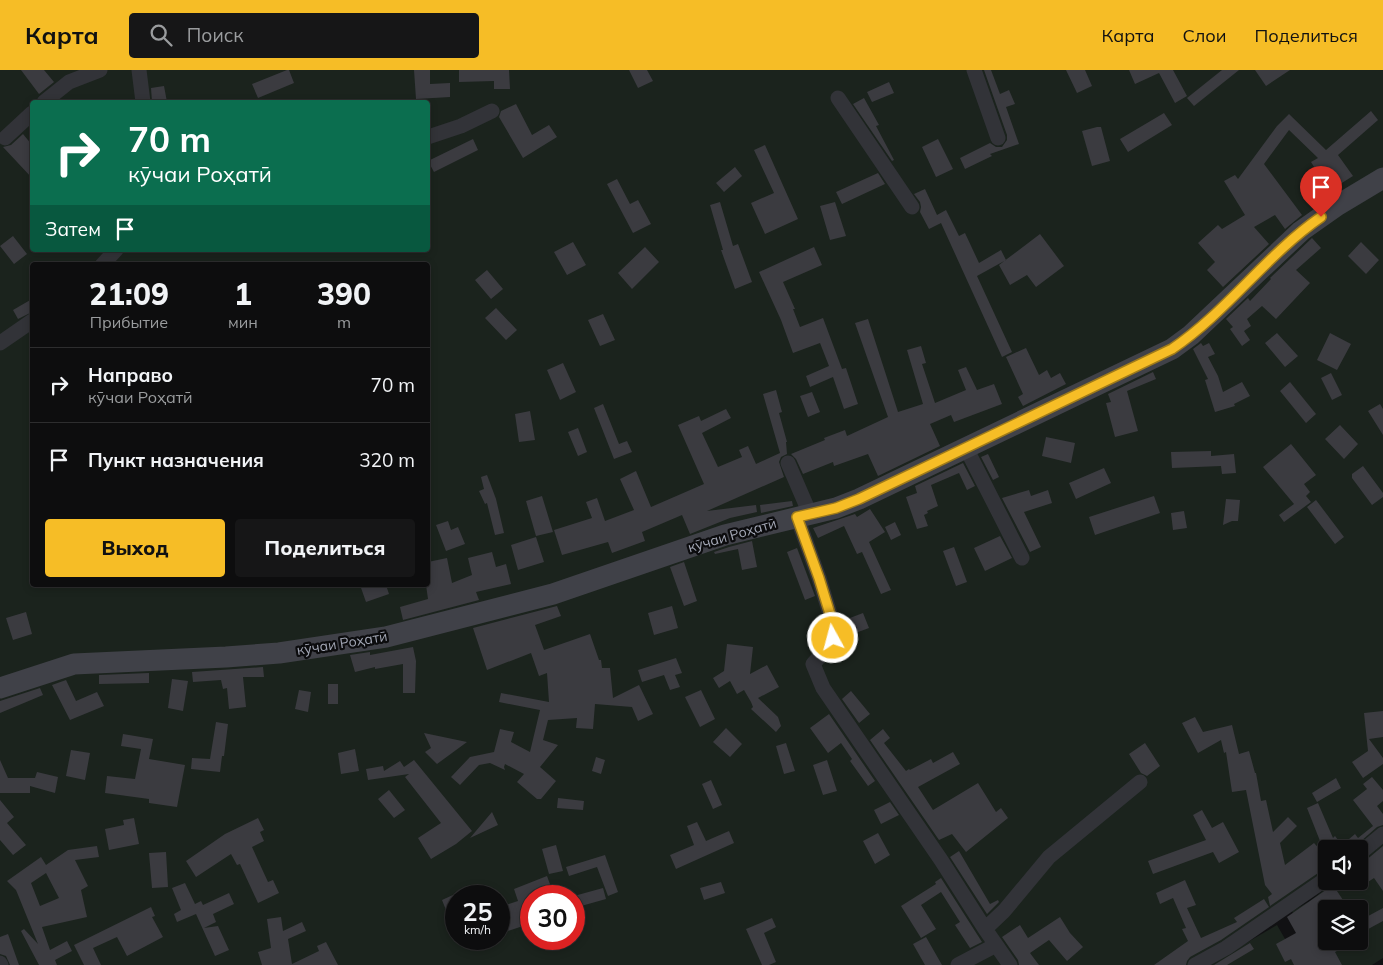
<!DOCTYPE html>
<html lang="ru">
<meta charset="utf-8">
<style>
body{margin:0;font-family:Mulish,sans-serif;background:#161617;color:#f1f3f6;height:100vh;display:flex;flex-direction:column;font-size:19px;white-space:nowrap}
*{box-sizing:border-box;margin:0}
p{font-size:16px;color:#9a9c9e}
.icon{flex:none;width:28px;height:28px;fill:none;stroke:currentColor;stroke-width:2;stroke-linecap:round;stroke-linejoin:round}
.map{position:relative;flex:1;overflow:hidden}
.side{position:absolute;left:30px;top:192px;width:400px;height:325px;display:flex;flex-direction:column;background:#0d0d0e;border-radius:5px;box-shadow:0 2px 8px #0003,0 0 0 1px #2d2d2e}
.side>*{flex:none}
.top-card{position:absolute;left:30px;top:30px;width:400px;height:152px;border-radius:5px;box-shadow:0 2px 8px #0003,0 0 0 1px #2d2d2e;background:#0b6e4f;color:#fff;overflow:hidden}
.fabs{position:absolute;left:1318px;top:770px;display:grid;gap:10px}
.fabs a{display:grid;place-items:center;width:50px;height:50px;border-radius:5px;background:#0d0d0e;box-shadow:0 2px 8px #0003,0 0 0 1px #2d2d2e;font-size:25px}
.speed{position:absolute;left:445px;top:815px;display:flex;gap:10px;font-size:25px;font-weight:700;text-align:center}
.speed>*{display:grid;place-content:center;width:65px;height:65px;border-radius:50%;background:#0d0d0e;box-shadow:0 2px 8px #0003,0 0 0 1px #2d2d2e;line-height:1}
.speed small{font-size:12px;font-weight:400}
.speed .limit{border:8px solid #d22;background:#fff;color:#111}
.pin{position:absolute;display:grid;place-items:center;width:42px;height:42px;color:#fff;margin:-51px -21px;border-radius:50% 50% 50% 0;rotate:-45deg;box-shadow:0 0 5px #0007}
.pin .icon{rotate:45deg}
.me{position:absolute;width:55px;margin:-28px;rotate:353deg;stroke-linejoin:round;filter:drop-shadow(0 0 4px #0008)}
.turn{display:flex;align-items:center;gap:18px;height:105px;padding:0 15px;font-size:22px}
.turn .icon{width:65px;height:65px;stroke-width:2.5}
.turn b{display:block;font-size:35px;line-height:42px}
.then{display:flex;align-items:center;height:48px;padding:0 15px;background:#0003;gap:10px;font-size:19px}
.eta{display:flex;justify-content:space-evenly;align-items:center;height:85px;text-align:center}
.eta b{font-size:30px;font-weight:800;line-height:35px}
.button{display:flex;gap:10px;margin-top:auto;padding:10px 15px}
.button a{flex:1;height:58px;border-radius:5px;background:#f6bd26;color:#111;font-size:20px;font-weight:800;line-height:58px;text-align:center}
.button a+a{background:#161617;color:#f1f3f6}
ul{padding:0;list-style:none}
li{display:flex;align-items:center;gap:15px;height:75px;padding:0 15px;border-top:1px solid #2d2d2e}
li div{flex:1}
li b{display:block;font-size:19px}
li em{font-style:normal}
header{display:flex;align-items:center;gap:30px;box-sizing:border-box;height:70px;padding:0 25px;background:#f6bd26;color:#111}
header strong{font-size:24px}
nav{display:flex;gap:28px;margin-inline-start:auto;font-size:18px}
.search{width:350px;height:45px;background:#161617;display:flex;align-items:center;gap:12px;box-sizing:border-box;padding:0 18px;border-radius:5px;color:#9a9c9e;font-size:19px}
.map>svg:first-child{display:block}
.green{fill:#1b231d;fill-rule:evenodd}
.building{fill:#3b3b40;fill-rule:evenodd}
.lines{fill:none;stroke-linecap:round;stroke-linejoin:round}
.street{stroke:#323338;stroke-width:15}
.secondary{stroke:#404148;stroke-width:21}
.route-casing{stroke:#a07b19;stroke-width:12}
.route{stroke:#f6bd26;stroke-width:9}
.labels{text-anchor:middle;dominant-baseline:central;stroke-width:4.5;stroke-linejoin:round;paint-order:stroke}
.street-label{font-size:14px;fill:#a2a6b4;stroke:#0c0c0e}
</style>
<header>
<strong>Карта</strong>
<div class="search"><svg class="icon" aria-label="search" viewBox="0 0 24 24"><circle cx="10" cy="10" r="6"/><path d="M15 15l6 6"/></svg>Поиск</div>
<nav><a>Карта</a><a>Слои</a><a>Поделиться</a></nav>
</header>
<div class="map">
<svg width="1383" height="895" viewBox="0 0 1383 895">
<rect width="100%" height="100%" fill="#111113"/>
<path class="green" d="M0,0H1383V760L1359,779H1326V808L1191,895H0ZM32,32H428V180H32ZM32,195H428V515H32ZM456,826H499V869H456ZM531,826H574V869H531Z
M1383,773V888L1372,895H1324L1299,858L1292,841L1310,831L1335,811H1359V793ZM1326,839H1359V871H1326Z
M1277,855L1300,895H1208Z"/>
<path class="building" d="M21,0H44L54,12L39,24Z
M287,0H289L294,13L258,28L252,14Z
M414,0H430V14L450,13V27L416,29Z
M459,0H509L510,19H494V11L459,12Z
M629,0H647L653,11L638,18Z
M984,0H991L1000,24L1009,20L1015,34L1006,37L1019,74L990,84L992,86L965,99L960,88L990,73L996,77H1002L1007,70V65Z
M1066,0H1085L1092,16L1077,23Z
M1129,0H1173L1187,26L1175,33L1159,3L1135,14Z
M1222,0H1239L1194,36L1187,28Z
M1255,0H1290L1266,16Z
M889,12L894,23L872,32L867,22Z
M164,16L167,32H152L151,18Z
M864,28L879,55L876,56L894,90L892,91L853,34Z
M516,34L532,65L549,55L557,67L523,88L499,47L501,41Z
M1371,41L1378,50L1338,85L1353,106L1329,121L1311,92L1318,88L1289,60L1264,94L1302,145L1285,159L1275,145L1254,157L1269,174L1223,217L1207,200L1215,192L1198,173L1218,155L1222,159L1245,145L1224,111L1235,105L1238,109L1277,56L1289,44L1326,80Z
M1164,43L1172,55L1128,82L1120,69Z
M1097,57H1101L1110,91L1092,96L1082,61Z
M23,64L32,75V108L3,77L11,75Z
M473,69L478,80L434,102L428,91Z
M938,69L953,99L936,107L922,77Z
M765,75L798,149L765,164L751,133L774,123L754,80Z
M735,97L742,106L724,122L716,113Z
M878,103L885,114L842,134L836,122Z
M617,109L630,134L638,130L651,154L633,163L607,114Z
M925,119L937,145L946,140L959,166L965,163L979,193L1001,180L1006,190L977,206L1012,282L1002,287L941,153L929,159L920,142L921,137L920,132L914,124Z
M720,132L733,176L738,174L752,212L735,219L721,180H723L710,135Z
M835,132L846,166L830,170L820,136Z
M1040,164L1064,196L1036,217L1027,205L1010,215L999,195Z
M13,166L27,184L14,194L0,176Z
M1312,168L1321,178L1296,200L1310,213L1276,249L1262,236L1247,249L1251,256L1244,261L1250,270L1242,276L1230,259L1233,257L1226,249L1248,228L1250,231L1271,209L1270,208Z
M573,172L586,195L567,205L554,182Z
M1361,172L1379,190L1366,204L1348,186Z
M645,177L659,192L632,219L618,203Z
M814,177L822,195L783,212L795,239H793L800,257L823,248L842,299L846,298L858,334L844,339L833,307L810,317L806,306L829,296L820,273L793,283L781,250L759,202Z
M487,200L503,219L491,229L475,210Z
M32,229V242L18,249L13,240Z
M496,238L517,260L506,270L485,248Z
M603,244L615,270L600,276L588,250Z
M868,249L898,342L923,334L907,280L921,276L926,293L922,294L935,333L966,320L958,300L966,297L977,320L994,314L1002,334L954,352L951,345L930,354L940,376L878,406L868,384L834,396L833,392L803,404L796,389L791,384L825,370L824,368L845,360L847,366L888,347L855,253Z
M1277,263L1298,286L1285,297L1265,273Z
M1330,263L1351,274L1337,300L1317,290Z
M1201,273L1203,276L1209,273L1215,284L1208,287L1218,306L1223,322L1242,312L1250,326L1234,334L1235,336L1215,342L1205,310L1208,309L1193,279Z
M1026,278L1039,305L1047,300L1051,308L1060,303L1066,314L1023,336L1018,327L1023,324L1006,287Z
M563,293L576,322L560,330L547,300Z
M1153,302L1156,309L1127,321L1138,361L1115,367L1106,333L1111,332L1108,324Z
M1331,303L1342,325L1332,330L1321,308Z
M1290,312L1316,344L1306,353L1280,321Z
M776,320L782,342L779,343L787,372H786L787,384L781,387L779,392L784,407L707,441L756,435L757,442L730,448L690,464L682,445L642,462L645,471L612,483L608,472L562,485L554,460L592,448L586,432L597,428L605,451L634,440L620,409L636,401L651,437L704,414L678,355L699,346L701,351L726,339L731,348L702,363L718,397L742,387L739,380L748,376L756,394L780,383L763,324Z
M812,322L820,342L808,347L800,326Z
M603,334L619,374L627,371L632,382L614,389L594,338Z
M1380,334L1383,339V365L1368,341Z
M530,341L535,370L519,372L515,344Z
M1340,355L1358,374L1344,389L1325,369Z
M578,358L587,382L578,386L568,362Z
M1046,367L1075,373L1071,393L1042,386Z
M1291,374L1316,405L1304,414L1310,422L1306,426L1311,432L1284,452L1279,445L1294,434L1263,397Z
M1211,381V386L1234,384L1236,403L1222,404L1221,396L1172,398L1171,382Z
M988,384L999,407L993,410L981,387Z
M963,393L975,416L967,420L959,403L931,415L938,436L927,441L928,443L924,445L928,456L917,459L906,427L917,423L915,416Z
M1363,396L1383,423V427L1372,435L1352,408V404Z
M1104,398L1111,413L1076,429L1069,413Z
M487,405L496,429L504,463L495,465L487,433L485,434L479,421L484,419L481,407Z
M1029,420L1031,426L1048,420L1052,433L1024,442L1041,477L1030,482L1002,428Z
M542,426L553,462L536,466L526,431Z
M1154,426L1160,443L1095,465L1089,447Z
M1226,429L1240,430L1238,451H1232L1223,455Z
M1316,430L1344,467L1335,474L1307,437Z
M792,431L793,436L761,443L760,435Z
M870,439L885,462L869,472L891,520L881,524L862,482L857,484L844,456L818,468L813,458L855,444L857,447Z
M1184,441L1187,458L1173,460L1171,443Z
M448,451L451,460L458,457L465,474L446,481L436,455Z
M895,452L901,465L891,470L885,457Z
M1000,466L1012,488L985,501L974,478Z
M536,467L544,492L518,500L511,475Z
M752,471L757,497L742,500L738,479L715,484L714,482L729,477Z
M954,477L967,512L956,516L943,481Z
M797,478L815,526L805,530L787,482Z
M492,482L496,497L506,494L511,514L476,522L479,530L403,550L400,537L428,529L426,515H428V492L447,488L452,513L472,505L468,488Z
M684,492L697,531L684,536L670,497Z
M360,515H386L389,524L366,532Z
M557,536L561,546L535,555L544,580L590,564L599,590H601L602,598H610L613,628L639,615L653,644L638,651L632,637L595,634L593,659L576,658L577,648L548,650L543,670L558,675L540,697L556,711L541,729H537L517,712L524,704L505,694L504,697L505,700L490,693L479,695L460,715L451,707L470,687L494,682L500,659L514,662L511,672L530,682L540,640L499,632L501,623L549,632L547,603L539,606L531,583L487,600L473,558Z
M672,536L678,558L654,565L648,543Z
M26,542L32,564L13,570L6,548Z
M863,543L869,558L842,568V551Z
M727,574L753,577L750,604L767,595L779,617L758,628L778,647L781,656L776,662L751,639L753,637L751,632L744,620L737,624L730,611L719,618L713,608L724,601Z
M413,577L416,591L415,623H403V594L375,599V597L355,602L350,585L370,582V585Z
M676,588L682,603L675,605L680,617L670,620L664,605L642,612L638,600Z
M263,597L264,607H243L246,637L229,639L227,618L223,619L221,610L193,612L192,602Z
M149,603V613L99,614V605Z
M172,609L188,611L183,641L168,638Z
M66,610L76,631L97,622L104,636L70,650L52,615Z
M328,614H338V634H328Z
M40,618L43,625L0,643V631Z
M299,620L311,622L308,642L295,639Z
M701,620L715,649L700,657L685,627Z
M851,621L870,644L859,653L842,629Z
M1383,641V667L1369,669L1383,688V694L1363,708L1352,692L1368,681L1364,643Z
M829,644L875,711L868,716L850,691L852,689L841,673L828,683L810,658Z
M1195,647L1203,662L1232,655L1239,684L1249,681L1255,703H1256L1261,731L1266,730L1273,762L1288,747L1297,756L1280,773L1285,795L1314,773L1326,786V800L1321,801L1270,836L1268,827L1272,824L1265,815L1246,720L1232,722L1226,682L1224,683L1221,670L1198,683L1182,653Z
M216,652L228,654L224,686H222L220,702L191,699L192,688L210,689Z
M726,658L742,674L730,687L713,672Z
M883,659L890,668L884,673L906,701L909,699L910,700L931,689L933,693L953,682L960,694L918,717L933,740L978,713L996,742L1001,738L1008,748L966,782L952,764L939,770L870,670Z
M424,663L467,672L437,694L425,682L431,678Z
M123,664L153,669L149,689L185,695L177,737L149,733V729L105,723L107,706L135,709L141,679L121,676Z
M786,673L795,701L784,704L776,676Z
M1145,673L1160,696L1147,706L1141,703L1129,684Z
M355,679L359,701L341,704L338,683Z
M71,680L90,683L85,710L66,706Z
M596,687L605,690L601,704L592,701Z
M0,690L8,708H35L37,702L58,707L55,723L30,716V723H0Z
M414,690L472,761L456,774L431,789L418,768L441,753L405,707L409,704L368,710L366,699L383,696L384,701L400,691L404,697Z
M827,690L837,721L823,725L813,695Z
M1372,707L1383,720V731L1377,736L1383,744V755L1377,757L1352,779H1319L1322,776L1307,738L1318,733L1333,768L1335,766L1342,775L1355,764L1358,768L1373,756L1353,730L1367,719L1363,714Z
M1336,708L1341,718L1317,732L1312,723Z
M711,710L722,735L713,739L702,714Z
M389,720L405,740L394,748L378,729Z
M558,728L584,731L583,740L557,738Z
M0,730L14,747L7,753L26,775L13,785L0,770Z
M890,732L899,745L881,754L874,740Z
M1202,740L1212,758L1223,752L1239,782L1219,793L1213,782L1153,804L1148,791L1206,770L1193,745Z
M492,742L498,755L470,768Z
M134,748L139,774L109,780L105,759L124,755L123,750Z
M258,748L264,760L260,762L264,771L252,777L268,812L273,810L279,823L258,833L240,794L237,795L231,784L196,807L186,791L225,764Z
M697,752L706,771L729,761L734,773L676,799L670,785L694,775L687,756Z
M878,763L890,785L875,794L863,771Z
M556,775L563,801L549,804L542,779Z
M97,776L99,787L75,790L88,816L81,820L87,847L42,857L50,880L67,871L72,881L55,890L57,895H39L21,861L24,859L38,874L16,820L7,811L41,787L46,795L68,780ZM46,803L59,828L40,836L31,813Z
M1383,776V821L1374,808L1368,812L1359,800V793L1365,791Z
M959,781L990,834L998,830L999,832L987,844L950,787Z
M166,782L168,817L152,818L149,783Z
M605,785L618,822L608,826L597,797L569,806L566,797Z
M547,806L551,817L542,820L544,826H531V851L522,854L523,856L499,864V837L518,831L514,819Z
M941,808L982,872L970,878L955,855L960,852L941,822L921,835L936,859L921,868L901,836L936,814L935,812Z
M1185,810L1196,835L1187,838L1201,868L1237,852L1234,848L1264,829L1269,837L1221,870L1190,887L1187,891L1186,895H1154L1188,871L1182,859L1186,858L1173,828L1160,834L1156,823Z
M721,812L725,823L704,830L700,818Z
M185,813L195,834L201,831L203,835L229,823L234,834L213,844L216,852L204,858L218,856L229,880L215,886L196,844L177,852L174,844L181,840L172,818Z
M1333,815L1349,839H1326V871H1356L1335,882L1342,895H1294L1291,889L1285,892L1276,874L1296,863L1287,847Z
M603,818L606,829L574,838V826Z
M453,825L456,832V841L448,845L442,830Z
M151,837L155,846L152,847L163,867L127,886L117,867L93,878L101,895H84L74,875Z
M1383,838V851L1359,864V851Z
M281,847L283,861L302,852L306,861L288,869L292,894L319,881L317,876L326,872L338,895H262L258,882L271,878L267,849Z
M1060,847L1070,863L1083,877L1067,891L1049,870L1030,883L1039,895H1019L1018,890L1002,867L1020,855L1028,868Z
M772,848L776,857L764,863L776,892L769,895H762L746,859Z
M8,864L19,895H10L6,886L0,884V867Z
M926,867L942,895H925L913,874Z
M470,869H482L483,878L471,879Z
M1250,873L1254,879L1227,895H1214Z"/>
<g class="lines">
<path class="street" d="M139,0L143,32
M974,0L998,68
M838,28L912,137
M44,32L69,12L100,0
M428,67L461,56L492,41
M5,68L32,43
M102,195L116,180
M0,273L32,251
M966,378L1022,488
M788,393L810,444
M797,447L819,508L834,557L833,568L829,576L813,594L823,618L941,790L985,859L1010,895
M1359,784L1383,764
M985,859L1004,841L1049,787L1140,712
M0,893L1,895
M958,895L996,875
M1195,895L1226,878L1326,809"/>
<path class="secondary" d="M0,618L74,594L226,587L279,583L386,567L553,524L725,465L836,438L859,429L1172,279L1191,265L1301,161L1338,135L1383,108"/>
</g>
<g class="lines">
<g class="route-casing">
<path id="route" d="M833,568L834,557L819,508L797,447L836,438L859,429L1172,279C1227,242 1266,185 1321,147"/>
</g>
<use href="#route" class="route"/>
</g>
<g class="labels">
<g class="street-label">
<text transform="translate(732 465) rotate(-16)">кӯчаи Роҳатӣ</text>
<text transform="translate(342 573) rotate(-9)">кӯчаи Роҳатӣ</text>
</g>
</g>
</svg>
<div class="fabs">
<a><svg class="icon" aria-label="sound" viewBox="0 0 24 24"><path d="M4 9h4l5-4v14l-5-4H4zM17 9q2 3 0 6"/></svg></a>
<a><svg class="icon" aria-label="layers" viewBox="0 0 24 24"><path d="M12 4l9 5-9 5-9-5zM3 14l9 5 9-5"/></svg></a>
</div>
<div class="speed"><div>25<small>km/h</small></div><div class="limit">30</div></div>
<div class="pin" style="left:1321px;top:147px;background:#d93025"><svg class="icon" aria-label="arrive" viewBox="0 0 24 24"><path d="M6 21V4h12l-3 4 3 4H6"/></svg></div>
<svg class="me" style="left:833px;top:568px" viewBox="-20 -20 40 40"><circle r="17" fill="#f6bd26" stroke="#fff" stroke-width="3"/><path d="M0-11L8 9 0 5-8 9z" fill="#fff"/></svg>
<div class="top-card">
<div class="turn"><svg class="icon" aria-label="right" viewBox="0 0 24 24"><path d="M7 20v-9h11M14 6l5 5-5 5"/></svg><div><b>70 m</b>кӯчаи Роҳатӣ</div></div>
<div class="then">Затем<svg class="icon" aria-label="arrive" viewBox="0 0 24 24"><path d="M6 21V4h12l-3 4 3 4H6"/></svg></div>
</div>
<section class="side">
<div class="eta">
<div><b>21:09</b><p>Прибытие</p></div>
<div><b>1</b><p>мин</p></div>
<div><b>390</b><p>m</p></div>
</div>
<ul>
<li><svg class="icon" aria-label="right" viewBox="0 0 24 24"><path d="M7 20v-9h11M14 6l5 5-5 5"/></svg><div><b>Направо</b><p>кӯчаи Роҳатӣ</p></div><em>70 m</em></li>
<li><svg class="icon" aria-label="arrive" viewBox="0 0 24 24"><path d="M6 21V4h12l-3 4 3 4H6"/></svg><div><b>Пункт назначения</b></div><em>320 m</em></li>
</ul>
<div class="button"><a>Выход</a><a>Поделиться</a></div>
</section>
</div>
